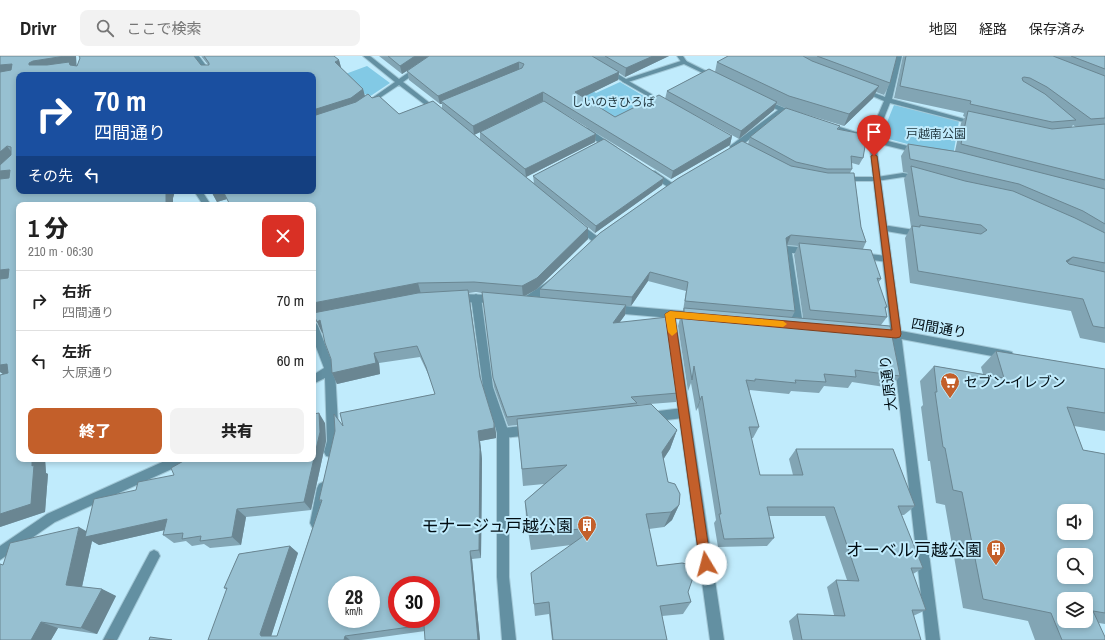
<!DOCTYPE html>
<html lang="ja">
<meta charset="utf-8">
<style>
body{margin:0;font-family:"Archivo Narrow","Noto Sans JP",sans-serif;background:#f2f2f2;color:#222;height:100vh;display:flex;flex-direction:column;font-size:15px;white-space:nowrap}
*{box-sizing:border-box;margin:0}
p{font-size:13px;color:#767676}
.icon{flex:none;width:22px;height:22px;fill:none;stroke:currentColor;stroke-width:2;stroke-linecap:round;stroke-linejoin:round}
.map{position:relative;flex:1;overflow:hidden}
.sheet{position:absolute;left:16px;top:146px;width:300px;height:260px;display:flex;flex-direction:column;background:#fff;border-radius:8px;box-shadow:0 2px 6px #0003}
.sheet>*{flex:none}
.banner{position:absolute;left:16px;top:16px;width:300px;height:122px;border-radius:8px;box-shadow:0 2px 6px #0003;background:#1a4fa0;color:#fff;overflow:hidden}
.tools{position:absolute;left:1057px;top:448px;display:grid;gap:8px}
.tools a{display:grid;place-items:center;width:36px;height:36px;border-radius:8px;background:#fff;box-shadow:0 2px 6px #0003;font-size:20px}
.speed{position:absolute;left:328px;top:520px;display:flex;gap:8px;font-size:20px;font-weight:700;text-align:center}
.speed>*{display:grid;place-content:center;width:52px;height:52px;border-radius:50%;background:#fff;box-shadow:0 2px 6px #0003;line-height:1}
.speed small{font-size:10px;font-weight:400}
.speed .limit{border:6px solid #d22;background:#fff;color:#111}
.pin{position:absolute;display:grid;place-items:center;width:34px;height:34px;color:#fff;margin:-41px -17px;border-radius:50% 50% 50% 0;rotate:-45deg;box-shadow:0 0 4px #0007}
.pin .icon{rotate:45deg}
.me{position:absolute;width:44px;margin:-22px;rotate:352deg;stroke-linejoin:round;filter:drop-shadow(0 0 3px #0008)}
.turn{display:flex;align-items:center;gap:14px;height:84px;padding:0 12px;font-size:18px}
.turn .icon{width:52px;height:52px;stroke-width:2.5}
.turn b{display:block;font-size:28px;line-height:34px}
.then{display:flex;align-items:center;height:38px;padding:0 12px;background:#0003;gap:8px;font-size:15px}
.round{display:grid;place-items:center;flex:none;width:42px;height:42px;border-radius:8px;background:#f2f2f2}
.head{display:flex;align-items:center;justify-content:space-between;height:68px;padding:0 12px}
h1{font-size:24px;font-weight:800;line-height:30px}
.button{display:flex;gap:8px;margin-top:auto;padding:8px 12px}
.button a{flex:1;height:46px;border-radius:8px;background:#c35f2a;color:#fff;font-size:16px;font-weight:800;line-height:46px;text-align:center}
.button a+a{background:#f2f2f2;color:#222}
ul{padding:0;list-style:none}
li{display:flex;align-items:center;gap:12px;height:60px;padding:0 12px;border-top:1px solid #e0e0e0}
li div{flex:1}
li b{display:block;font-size:15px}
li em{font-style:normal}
header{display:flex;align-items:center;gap:24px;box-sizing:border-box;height:56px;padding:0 20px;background:#fff;border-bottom:1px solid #e0e0e0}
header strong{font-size:19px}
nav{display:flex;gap:22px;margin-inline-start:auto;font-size:14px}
.search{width:280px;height:36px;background:#f2f2f2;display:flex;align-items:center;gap:10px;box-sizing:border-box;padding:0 14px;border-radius:8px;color:#767676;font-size:15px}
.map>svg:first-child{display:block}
.green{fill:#82c9e5}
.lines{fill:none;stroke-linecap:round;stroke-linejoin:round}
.service-casing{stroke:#a2c8d7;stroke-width:2}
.minor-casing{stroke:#a2c8d7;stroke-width:2}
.tertiary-casing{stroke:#a2c8d7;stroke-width:2}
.service{fill:#6390a2;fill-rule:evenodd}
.minor{fill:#6390a2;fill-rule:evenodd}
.tertiary{fill:#6390a2;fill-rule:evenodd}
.tree{fill:#678692}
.wall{fill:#82a5b4;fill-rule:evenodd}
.shaded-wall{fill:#6a8692}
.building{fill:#97c0d1;stroke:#6a8692;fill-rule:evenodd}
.route{fill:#c35f2a;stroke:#7f3e1b}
.slow{fill:#f59e0b}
.labels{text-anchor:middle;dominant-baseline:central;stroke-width:4;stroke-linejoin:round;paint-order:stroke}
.far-park-label{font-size:12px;fill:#1f343c;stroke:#c0ebfc}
.street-label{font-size:14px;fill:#020e14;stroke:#c0ebfc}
.poi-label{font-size:14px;fill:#020e14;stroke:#c0ebfc;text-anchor:start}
.near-poi-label{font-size:17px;fill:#020e14;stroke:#c0ebfc;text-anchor:end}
</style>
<header>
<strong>Drivr</strong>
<div class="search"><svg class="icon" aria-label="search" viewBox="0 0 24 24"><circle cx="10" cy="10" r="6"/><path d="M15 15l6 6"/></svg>ここで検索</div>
<nav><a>地図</a><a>経路</a><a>保存済み</a></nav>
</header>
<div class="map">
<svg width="1105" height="584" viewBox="0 0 1105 584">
<rect width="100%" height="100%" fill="#c0ebfc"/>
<path class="green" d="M367,10L390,27L369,41L340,20Z
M574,24L596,37L620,26L664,52L613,65L559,31Z
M894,49L959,65L953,100L881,81Z"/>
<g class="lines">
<g class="service-casing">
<path id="service" d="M193,0H199L213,19H207Z
M677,0H683L687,6L682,7Z
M625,23L667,47L668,48L663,49L623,26L622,25Z
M582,72H588L616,91L612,93H609L582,76Z
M649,115H655L675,129L671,132L668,131L649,119Z
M903,117L921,120L922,122L918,124L903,121L877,125H842L838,123L842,121H877Z
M883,169L921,175L925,178L921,181L880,174L879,172L880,170Z
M787,190L809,192L813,195L809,198L792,197L803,269L801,272H795L793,269L783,193Z
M861,197L887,200L891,203L887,206L858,202L857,200Z
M683,352L687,354L688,357L687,360L683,362L650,366L646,364L645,361L646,358L650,356Z
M532,369L536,371L538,374L536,377L532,379L503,382L499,380L497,377L499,374L503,372Z
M154,494L158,496L160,500L117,584H103L150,496Z"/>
</g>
<g class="minor-casing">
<path id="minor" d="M363,0H370L399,23L432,0H439L403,26L440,55V57H436L399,29L369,49H365V47L395,26Z
M581,0H588L626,23L684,4L718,21L713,22L684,8L625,27Z
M896,0H902L892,43L979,67L975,69L890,47L876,82L920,93L921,95L917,97L876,87L901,275L1008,295L1012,296L1013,299L1012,302L1008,303L896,282L893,281L891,278L869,85L823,69L827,67L869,80L884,45L861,35L864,33L885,41Z
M763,43L799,58L795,60L784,56L736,94H730V90L778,54L761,46L760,45Z
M194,135H202L211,149H203Z
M578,166L598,181L599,183L598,185H592L575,171L574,169Z
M550,224L555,227C550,235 532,250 523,248L521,245L523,242Z
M476,238L481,241L493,331L509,377V521L516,584H502L497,521V377L483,331L471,241Z
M670,254L673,255L675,258L724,584H710L665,258L667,255Z
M313,266L316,267L318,270L335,314L339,385L334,400L330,401L326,400L324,396L327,385L325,322L313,328V319L324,312L313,283Z
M169,403H187L185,407L55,466L0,504V490L47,458Z
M323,426L327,428L329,432L322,467L320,471L316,473L312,471L310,467L317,432L319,428Z"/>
</g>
<g class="tertiary-casing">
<path id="tertiary" d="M457,238L495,239L500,243L495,247L457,246L452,242Z
M613,249L694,256L697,257L699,260L697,263L694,264L613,257L608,253Z
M877,273L899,275L901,278L940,584H926L892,282L874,280L872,277L874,274Z"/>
</g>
<use href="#service" class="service"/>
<use href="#minor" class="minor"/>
<use href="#tertiary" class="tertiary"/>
</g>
<circle class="tree" cx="926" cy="77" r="4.5"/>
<path class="wall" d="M0,0H76L77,10L80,2L79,0H194L201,9H208L201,0H334L339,4L341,12L363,33L365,41L368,38L372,42L379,40L399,58L433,45L442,53V48H440L409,24L407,15L412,12L402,18L379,0H669L625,21L619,17L618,24L583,41L615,61L659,39L665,43L667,35L709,13L715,16L717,6L728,0H897L890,27L884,39L876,36L873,42L844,70L785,52L776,48L774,54L739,83L684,53L732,80L730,89L671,123L557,53L596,78L595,86L526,121L534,127L533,120L604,83L664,122L662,129L595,177L562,150L588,172V183L537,233L524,240L540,241V233L600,177L677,123L742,85L748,88L750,81L786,52L840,70L839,73L867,79L863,102L859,109L852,107V113L850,117H854L861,171L866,186L863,193L871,194L881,223L878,227L887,251L885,254L887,261L881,269L890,270L900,320L891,332L852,326L848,332L824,330L819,337L791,335L789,338L750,334L749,336L759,371L753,382H751L760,419H793L789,403L796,393H893L915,450L904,459H901L923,512L913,518L926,554L913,560L921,584H793L789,565L797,558L834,559L827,531L836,524H847L825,460H769L774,482L767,490L718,491L714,467L716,464L698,351L696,355L691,327L688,335L678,270L681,258H683L684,255H683L686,235L648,225L631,250H626L625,259L619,267L668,261L678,337L676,346L637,349V350L651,348L677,374L670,393L663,404L668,426L675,428L680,438L679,449L672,464L664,471L649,473L657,510L682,507L697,510L688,536L691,546L683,558L662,560L667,584H552L549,558L535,560L531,517L571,489L531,494L526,461L525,445L544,428L523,430L518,369L508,370L494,331L482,237L476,236L469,237L480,323L494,367L496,377V382L480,385L482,403L481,502L472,503L480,584H425V575L361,584H208L227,534L224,532L239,498L290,490L298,497L271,580H277L321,446L319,444L335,375L334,358L343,370L340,357L435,338L430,322L420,301L379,307L380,318L337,328L332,317L331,303L325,287L323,277L314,259H313V149H230L227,143L217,146L211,135H313V19H19V135H175L173,142V149H19V403H45L46,417L48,418L45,456L0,471V319L3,318L0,316ZM544,45L480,76V84L474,79ZM787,189L798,190L794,199L803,262L792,261L795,255ZM337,529H371V563H337ZM397,529H431V563H397Z
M903,0H1105V287L1080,282L1071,255L910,227L905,182L911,171L904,123L908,117L903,116L901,100L908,88L955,95L961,67L965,61L963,60L964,57L894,42ZM1073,69L1076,71L1071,72Z
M996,295L1105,313V375L1074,370L1083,394L1105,398V568L1099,567L1105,584H1035L1028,565L963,552L945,449L936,447L930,405H928L921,351L923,349L920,325L934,310L983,318L981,311Z
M325,367L326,385L311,454L246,461L241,489L210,492L204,488L192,490L186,485L174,487L163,479L164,474L99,489L92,485L82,531L102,533L116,540L97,578L58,572L51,584H0L3,509L87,476L136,434L174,419Z"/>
<path class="shaded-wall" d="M65,0H76V10L29,9V7L33,5Z
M415,0H429L402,18L400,10Z
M653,0H669L625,21L626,12Z
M339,4L342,15L335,6Z
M519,6V15L441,45L442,48H440L438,40Z
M12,8L20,19L0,21V9Z
M619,16L618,24L575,45V36Z
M879,30L873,42L844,70L849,58Z
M363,33L366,44L313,66V54Z
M543,36V45L474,79L473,70Z
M777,46L774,54L739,83L741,75Z
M596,78L595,86L526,121L525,113Z
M732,80L730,89L671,123L673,115Z
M7,90L16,102L10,114L19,124L0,127V96Z
M664,122L662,129L595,177L596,170Z
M166,135H175L173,142V149H166Z
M211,135H223L227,143L217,146Z
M588,172V183L537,233L523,241L522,230Z
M791,179L787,189L782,192L786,182Z
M1073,201L1061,213L1066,205Z
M9,213L19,223L0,227V214Z
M650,216L648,225L631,250L632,241Z
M418,227L421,238L313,259V247Z
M468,234L470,246L482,331L480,321Z
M626,249L625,259L612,277L613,267Z
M320,264L325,276L322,277L317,266Z
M374,297L379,307L380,318L337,328L332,317Z
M0,304L7,308L19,317L6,320L0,316Z
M702,340L698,351L696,355L700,344Z
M319,357L325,367L326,385L311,454L304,446Z
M494,367L496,377V382L480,385L482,403L481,502L479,494L478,375Z
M677,374L670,393L656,414L662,396Z
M32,403H45L46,417L48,418L45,456L0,471V458Z
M679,449L672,464L664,471L671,456Z
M237,453L246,461L241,489L232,481Z
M167,463L178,471L99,489L92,485L81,535L66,529L79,471L93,479Z
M290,490L298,497L270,584L261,580L260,578Z
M470,495L472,503L480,584H478Z
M102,533L116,540L97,578L81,572Z
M41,566L58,572L51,584H31Z
M345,580L350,584H344Z"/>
<path class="building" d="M0,0H65L33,5L29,7V9H47L69,6L70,9L77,10L80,2L79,0H194L201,9H209V7L204,0H334L339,4L335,6L363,33L351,42L313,54V19H19V135H166V149H19V403H32V410L34,409L31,448L0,458V319L8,317L7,308L0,309V223L8,222L9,213L0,214V123L9,122L10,114L0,115V109L11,99V91L7,90L0,96V16L11,14L12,8L0,9Z
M388,0H415L400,10Z
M429,0H592L619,16L575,36L615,61L659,39L732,80L673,115L543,36L473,70L441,45L522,12L524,8L519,6L438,40L407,15Z
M605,0H653L626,12Z
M728,0H803L812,5L879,30L849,58L789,40L717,6Z
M817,0H897L890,27Z
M906,0H1053L1105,20V62L1091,63L1047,31L1030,22L1024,21L1022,22L1023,25L1045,38L1076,64L1052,66L970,48L971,45L900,30Z
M1071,0H1105V13Z
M709,13L777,46L741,75L667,35Z
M368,38L372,42L379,40L399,58L433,45L588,172L537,222L522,230L474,226L418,227L313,247V149H230L223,135H313V60L356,46Z
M544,45L596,78L525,113L480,76Z
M786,52L840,70L837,73L867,79L863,102L851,100L852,113H827L796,106L750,81Z
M968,55L1052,73L1105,68V124L961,88Z
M604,83L664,122L596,170L533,120Z
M742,85L791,110L828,117H854L861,171L866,186L791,179L786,182L795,255L685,245L688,226L650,216L632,241L540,233L600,177L677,123Z
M908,88L959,96L1105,133V168L1083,155L1019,128L910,103Z
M911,110L965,125L1013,135L1075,162L1105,177V207L1073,201L1066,205L1069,208L1105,216V272L1093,270L1083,243L918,215L912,170L920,171V169L981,178L987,174L981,169L919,160Z
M799,187L871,194L881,223L877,222L887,251H885L887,261L810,254Z
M468,234L480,321L494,367V372L478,375L480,393L479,494L470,495L478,584H425L424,569L345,580L344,584H208L227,532H224L239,498L290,490L260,578L261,580H277L322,444H319L335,375L334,358L343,370L340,357L435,338L426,311L417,290L374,297L376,307L332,317L331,303L325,287L320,264L317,266L313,257L418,237ZM337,529H371V563H337ZM397,529H431V563H397Z
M482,236L626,249L613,267L668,261L678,337L631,341L637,347L507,361L493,322Z
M684,252L890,270L900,320L855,314L856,321L824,318L826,326L795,324L796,327L755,323V325L746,324L759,371H749L760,419H803L796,393H893L915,450H898L923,512H911L926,554H912L921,584H802L797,558L845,560L836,524L859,525L834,451H767L774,482L724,483L719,458H721L702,340L700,344L694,310L692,324L681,258L684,257Z
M996,295L1105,313V357L1067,351L1083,394L1105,398V557L1093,555L1105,581V584H1062L1051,557L983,543L962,436L953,434L945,392L943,391L935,336H937L934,310L1004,322ZM1064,455H1086V477H1064ZM1064,499H1086V521H1064ZM1064,543H1086V565H1064Z
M651,348L677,374L662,396L668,426L675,428L680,438L679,449L671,456L646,458L657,510L682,507L697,510L688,536L691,546L660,550L667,584H553L549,546L534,548L531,517L596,471L530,479L525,445L567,409L522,413L517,363Z
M319,357L320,376L304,446L237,453L232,481L200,485L201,480L182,483L183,477L163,479L167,463L85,481L94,443L136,434L138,426L174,419L171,412L187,403H313V358Z
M79,471L66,529L102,533L81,572L41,566L31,584H0V508L3,509L10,487Z
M150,581L172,584H149Z
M105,583L114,584H105Z"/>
<path class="route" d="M874,98L877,100L901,278L900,281L896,282L675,262L711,508L710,512L706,514L702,512L700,508L665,258L670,255L892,274L871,100Z"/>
<path class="slow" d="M670,255L783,265L787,268L783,271L675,262L677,276L672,280L668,276L665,258Z"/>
<defs>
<g id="supermarket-pin" transform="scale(1)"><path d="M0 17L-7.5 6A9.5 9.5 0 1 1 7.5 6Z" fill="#c35f2a" stroke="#c0ebfc"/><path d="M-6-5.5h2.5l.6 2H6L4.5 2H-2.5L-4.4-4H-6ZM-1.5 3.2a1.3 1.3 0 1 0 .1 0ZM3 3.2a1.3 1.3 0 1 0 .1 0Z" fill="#fff"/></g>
<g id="building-pin" transform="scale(1)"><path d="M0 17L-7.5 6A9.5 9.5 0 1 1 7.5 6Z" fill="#c35f2a" stroke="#c0ebfc"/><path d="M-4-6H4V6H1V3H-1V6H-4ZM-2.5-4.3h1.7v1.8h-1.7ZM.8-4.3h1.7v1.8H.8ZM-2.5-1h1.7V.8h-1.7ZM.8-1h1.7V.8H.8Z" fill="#fff"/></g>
</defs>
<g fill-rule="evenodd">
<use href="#supermarket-pin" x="950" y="326"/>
<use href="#building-pin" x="587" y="469"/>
<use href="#building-pin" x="996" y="493"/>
</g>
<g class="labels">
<g class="far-park-label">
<text x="613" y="46">しいのきひろば</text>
<text x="936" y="78">戸越南公園</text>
</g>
<g class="street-label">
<text transform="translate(939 272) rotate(10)">四間通り</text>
<text transform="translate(888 327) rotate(-97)">大原通り</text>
</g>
<g class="poi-label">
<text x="964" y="326">セブン-イレブン</text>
</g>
<g class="near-poi-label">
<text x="573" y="469">モナージュ戸越公園</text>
<text x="982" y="493">オーベル戸越公園</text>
</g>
</g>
</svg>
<div class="tools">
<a><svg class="icon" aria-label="sound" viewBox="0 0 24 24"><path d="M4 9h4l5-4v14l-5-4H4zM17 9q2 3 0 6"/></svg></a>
<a><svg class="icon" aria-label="search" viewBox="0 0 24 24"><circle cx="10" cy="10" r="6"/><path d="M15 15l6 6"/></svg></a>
<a><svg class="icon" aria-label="layers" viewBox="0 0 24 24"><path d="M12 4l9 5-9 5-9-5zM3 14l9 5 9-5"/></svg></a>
</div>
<div class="speed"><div>28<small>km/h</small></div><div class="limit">30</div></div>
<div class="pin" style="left:874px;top:100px;background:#d93025"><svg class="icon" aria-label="arrive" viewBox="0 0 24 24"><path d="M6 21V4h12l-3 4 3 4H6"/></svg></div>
<svg class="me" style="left:706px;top:508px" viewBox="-20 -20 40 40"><circle r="19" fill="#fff"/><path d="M0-13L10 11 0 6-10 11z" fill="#c35f2a"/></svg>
<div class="banner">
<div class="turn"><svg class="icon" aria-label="right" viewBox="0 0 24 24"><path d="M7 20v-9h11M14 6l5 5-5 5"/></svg><div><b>70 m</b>四間通り</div></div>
<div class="then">その先<svg class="icon" aria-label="left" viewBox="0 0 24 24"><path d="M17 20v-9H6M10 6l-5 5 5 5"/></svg></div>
</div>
<section class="sheet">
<div class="head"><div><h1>1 分</h1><p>210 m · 06:30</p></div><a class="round" style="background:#d93025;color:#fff"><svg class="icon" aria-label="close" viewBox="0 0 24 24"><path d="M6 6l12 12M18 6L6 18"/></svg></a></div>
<ul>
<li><svg class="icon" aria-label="right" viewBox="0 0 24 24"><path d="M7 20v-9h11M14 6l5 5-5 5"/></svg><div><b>右折</b><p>四間通り</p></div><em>70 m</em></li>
<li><svg class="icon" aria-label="left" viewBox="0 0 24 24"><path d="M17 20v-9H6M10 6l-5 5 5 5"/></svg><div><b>左折</b><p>大原通り</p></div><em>60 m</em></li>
</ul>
<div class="button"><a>終了</a><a>共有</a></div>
</section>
</div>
